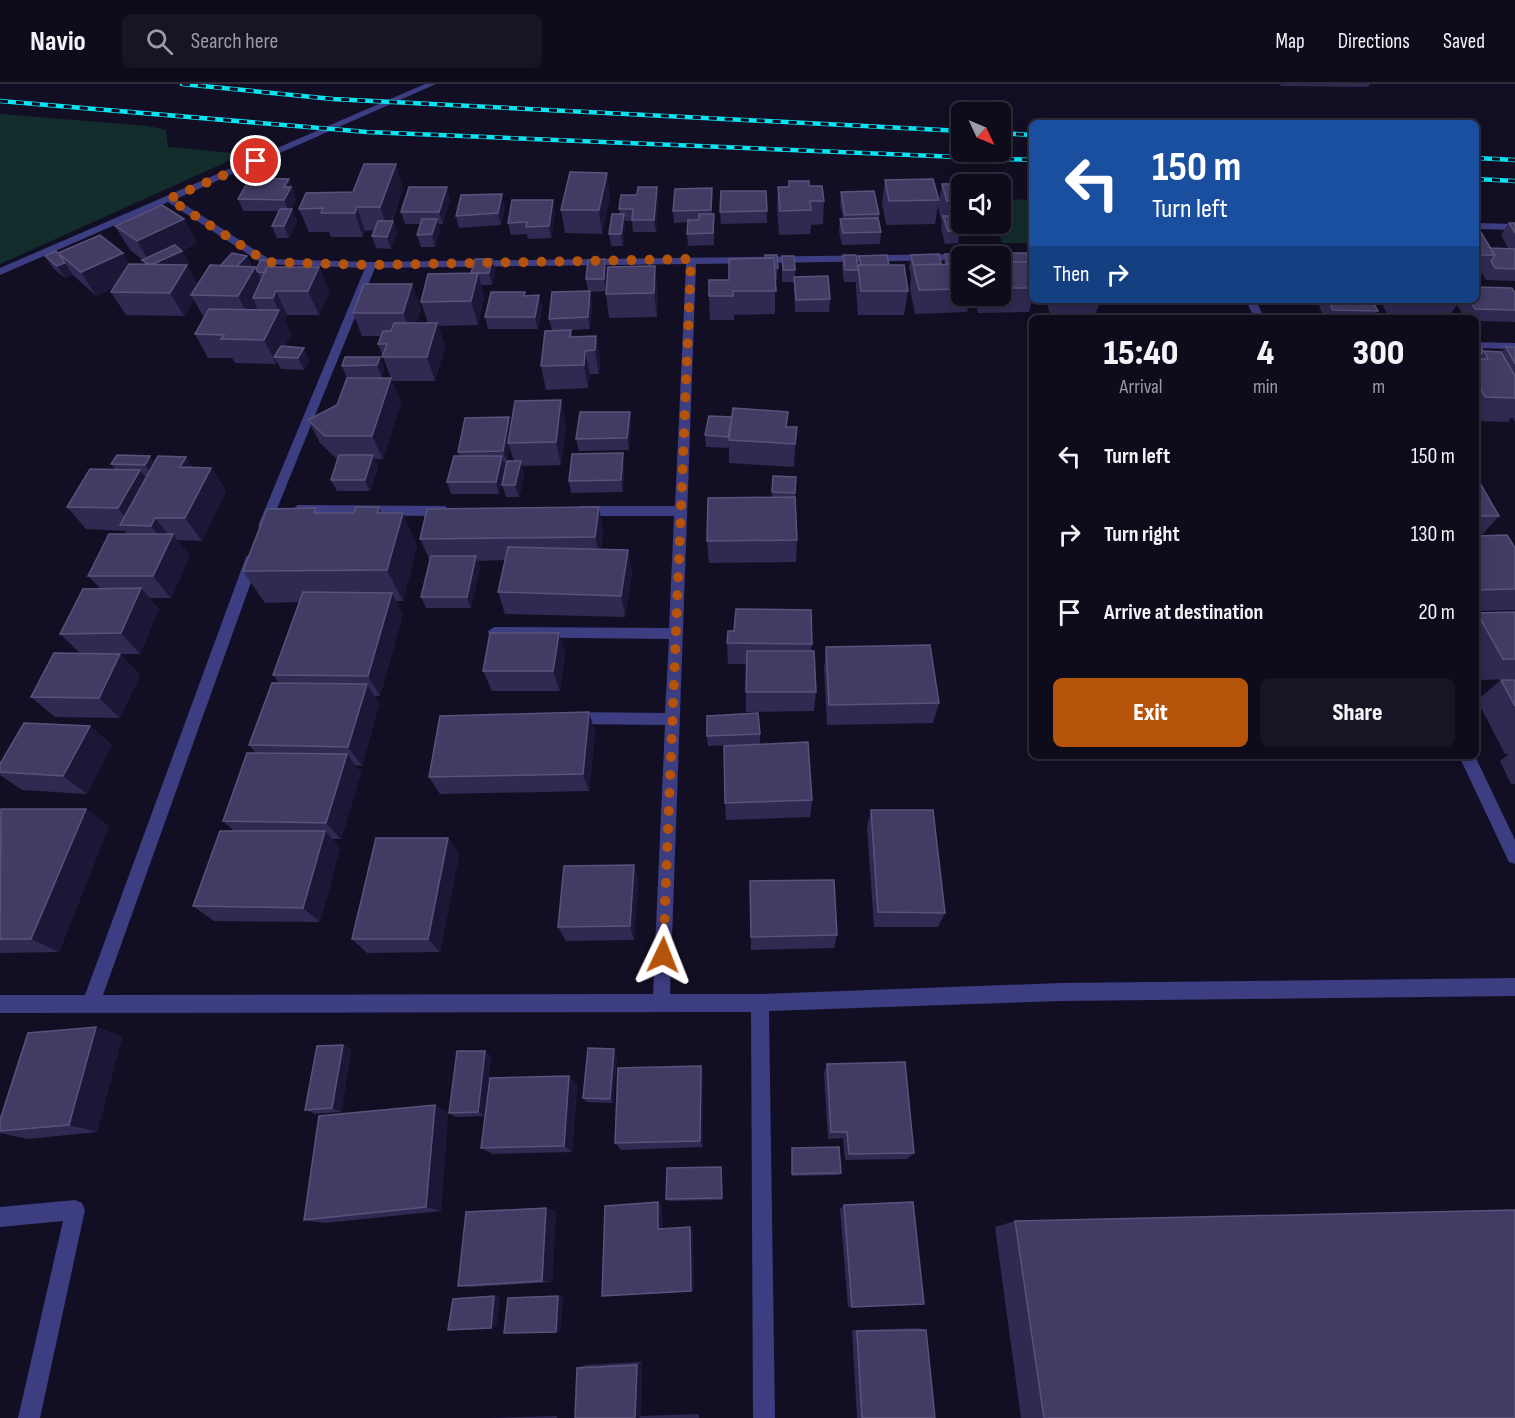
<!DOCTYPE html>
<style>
body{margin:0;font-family:"Sofia Sans Condensed",sans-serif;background:#171424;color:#f1f3f6;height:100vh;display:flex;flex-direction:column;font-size:22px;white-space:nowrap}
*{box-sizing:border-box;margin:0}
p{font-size:20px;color:#9b9ba3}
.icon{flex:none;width:33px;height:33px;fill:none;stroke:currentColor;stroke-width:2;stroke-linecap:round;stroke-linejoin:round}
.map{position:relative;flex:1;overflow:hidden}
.details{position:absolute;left:1029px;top:231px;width:450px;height:444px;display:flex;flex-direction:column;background:#0e0b1b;border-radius:9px;box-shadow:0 3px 15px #0003,0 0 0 2px #2e2b3a}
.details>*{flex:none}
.hud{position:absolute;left:1029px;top:36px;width:450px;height:183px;border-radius:9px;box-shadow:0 3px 15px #0003,0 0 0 2px #2e2b3a;background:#1a4fa0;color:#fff;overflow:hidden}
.needle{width:39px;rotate:134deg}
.controls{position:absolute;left:951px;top:18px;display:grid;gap:12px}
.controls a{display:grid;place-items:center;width:60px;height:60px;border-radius:9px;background:#0e0b1b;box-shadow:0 3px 15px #0003,0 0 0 2px #2e2b3a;font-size:30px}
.pin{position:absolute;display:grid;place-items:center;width:51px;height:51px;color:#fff;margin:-26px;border:3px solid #fff;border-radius:50%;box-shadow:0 2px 6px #0007}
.me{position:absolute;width:66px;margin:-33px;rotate:2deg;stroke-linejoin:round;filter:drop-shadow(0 0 4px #0008)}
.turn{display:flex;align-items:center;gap:21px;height:126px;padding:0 24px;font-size:27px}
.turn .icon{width:78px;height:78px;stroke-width:2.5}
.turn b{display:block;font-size:42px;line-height:51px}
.then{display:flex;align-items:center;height:57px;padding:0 24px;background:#0003;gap:12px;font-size:22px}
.eta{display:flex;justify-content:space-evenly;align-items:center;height:102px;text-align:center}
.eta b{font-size:36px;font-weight:800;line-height:42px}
.cta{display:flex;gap:12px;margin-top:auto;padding:12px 24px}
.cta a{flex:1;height:69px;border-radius:9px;background:#b45309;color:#fff;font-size:24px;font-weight:800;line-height:69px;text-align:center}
.cta a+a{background:#171424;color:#f1f3f6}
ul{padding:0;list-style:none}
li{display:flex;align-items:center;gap:18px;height:78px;padding:0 24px}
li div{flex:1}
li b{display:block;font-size:22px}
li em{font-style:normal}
header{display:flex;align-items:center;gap:36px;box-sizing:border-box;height:84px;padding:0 30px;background:#0e0b1b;border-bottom:2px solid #2e2b3a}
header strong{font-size:28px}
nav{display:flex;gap:33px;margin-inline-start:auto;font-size:21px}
.search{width:420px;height:54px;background:#171424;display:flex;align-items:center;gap:15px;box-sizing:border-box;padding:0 21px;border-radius:9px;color:#9b9ba3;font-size:22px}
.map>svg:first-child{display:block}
.green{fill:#132d2c}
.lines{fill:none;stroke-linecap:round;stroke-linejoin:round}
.minor{fill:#3d3d81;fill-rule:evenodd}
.rail-casing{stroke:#0ae4f3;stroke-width:4.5}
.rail{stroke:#120f24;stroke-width:3;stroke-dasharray:8;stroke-linecap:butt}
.wall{fill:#302951}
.shaded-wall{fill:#1c1737}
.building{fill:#423b63;stroke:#59537c;stroke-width:1.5}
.route{stroke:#b45309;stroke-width:10;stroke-dasharray:0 18}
</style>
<header>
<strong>Navio</strong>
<div class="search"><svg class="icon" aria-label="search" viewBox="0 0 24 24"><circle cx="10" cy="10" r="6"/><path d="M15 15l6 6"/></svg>Search here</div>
<nav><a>Map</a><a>Directions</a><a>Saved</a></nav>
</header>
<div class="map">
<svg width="1515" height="1334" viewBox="0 0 1515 1334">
<rect width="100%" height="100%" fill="#120f24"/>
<path class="green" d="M0,30L148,42L166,46L168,63L244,70L0,180Z
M1001,115L1032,116V159H1002L996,140H1000Z"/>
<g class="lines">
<path class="minor" d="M425,0H436L176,115L269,175L371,178L962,170L967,172H962V176L696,180L670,910H760L1061,899L1515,894V912L1061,917L769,927L775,1334H753L751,928L0,929V911H85L246,473L253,468L260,473L103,911L653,910L665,641L571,640L566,638L564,634L566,630L571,628L665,629L669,555L494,553L487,548L494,543L669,544L674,432H580L574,427L580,422H675L686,180L375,184L270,442L264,447L258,442L365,184L263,180L168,118L0,191V184Z
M1476,139L1515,140V146L1476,145Z
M995,169H1032V175H1000V172H990Z
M1246,216H1256L1264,234H1254Z
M1476,258L1515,259V265L1476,264Z
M298,421L445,422L451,427L445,432L298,431L292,426Z
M1459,672H1475L1515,756V780L1509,778Z
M75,1116L82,1119L85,1126L40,1334H18L63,1137L0,1143V1123Z"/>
<g class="rail-casing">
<path id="rail" d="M182,0L333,15L962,47
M0,17L367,48L1032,76
M1000,49L1032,51
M1476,74L1515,76
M1476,95L1515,97"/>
</g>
<use href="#rail" class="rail"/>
</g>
<path class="wall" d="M1280,0H1370L1368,3L1281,2Z
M289,95L294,107L293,109L296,116L291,125L297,137L289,154H277L272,142L279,127H243L238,115Z
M885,96L939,116L935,140L886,141L882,119Z
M942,100H962V140H993L991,147H960L958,159L945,160L941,144L942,139L938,123Z
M809,102L824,117L823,140L811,141L810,150L779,151L777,127L778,103Z
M657,103L658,115L656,148H633L632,137H624L625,142L623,162H611L609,150L620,130L619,125L637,111Z
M403,104L392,137H393L397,149L391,165L376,164L372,152L374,146L365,147L363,153H331L329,148H309L299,125L353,108Z
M766,107L767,139L721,140L720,128Z
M841,108L879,130V136L881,148L880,160L842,161L839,147L840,135H843L840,120Z
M610,113L602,150L565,149L561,126Z
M450,115L443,140H438L440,147L435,163H421L417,151L420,140H405L401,128Z
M712,116V130H714V161L688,162L687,150L688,138L674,139L673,127Z
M505,122L501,141L459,144L456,132Z
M555,128L551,154L528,155L527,150L511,151L508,139Z
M184,135L197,159L181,167L189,179L185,181L198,200L252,183H255L256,185L275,177L277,183H319L329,207L319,231H287L285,238L291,250L284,263L309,276L304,286L281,285L277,278L276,280L235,279L232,274H208L195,250L204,234L194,216L184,232L126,231L111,208L113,204L96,212L73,191L65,194L53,184L45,172L59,170L123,169L129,180H145L143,176L130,166L115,142Z
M1509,139H1515V197L1486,196L1482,189L1478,195H1476V146L1490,164H1508L1501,151Z
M1006,169L1031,186L1032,216L1029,228L978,229L973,212H1000V178H1004Z
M945,170L962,180V212H971L967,228L915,230L910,205L911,193L909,183L911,171L941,180H944Z
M843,171L858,183L859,172L889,181L908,207L904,231H858L856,205V198H844L842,183Z
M782,172L795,186V193L830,215L829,228H795L794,198H782Z
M492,175L495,187L492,201H481L484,213L478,241L438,242L445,263L435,297H392L401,318L383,375H374L378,383L370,407H337L331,396L337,375L320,359L308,336L391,294L378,260L381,252H362L353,229L421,224L416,239H428L421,218L471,189Z
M605,175L607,188L606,207L590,208L592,219L590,245L571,246L572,253L596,252L600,276L599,290H590L588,304L546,306L541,282L552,246L549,235L588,207L586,195Z
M729,175L778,184L777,196H775V230L734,231V236H710L709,212L729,196Z
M658,206L657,233L609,234L606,210Z
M1515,209V238L1476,237V234H1465L1457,221L1448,234H1389L1380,216H1476Z
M539,211L542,224L538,245H488L485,233Z
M1046,216H1100V217L1096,229L1050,230Z
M1317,216H1372L1378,227L1374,234H1324Z
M1476,258L1483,267L1501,268L1506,263H1515V338L1512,333L1508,338L1476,337Z
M380,273L384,285L382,293L347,294L342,282Z
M630,328L631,339L629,366L579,367L576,355Z
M566,339L561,381L522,382L524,389L519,413H506L502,401L514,377L509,362L507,378L504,379L505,383L499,410H451L447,398L460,372L458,368L511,342Z
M788,343H797L794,383L729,379V362L728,364L706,363L705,351Z
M186,373L192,383L211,384L226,407L202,457L177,456L190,472L171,514H149L159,525L140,570H109H120L140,591L120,634L55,633L31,613L81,570L60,550L100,504L88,492L128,450L125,447L86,445L67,423L116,386L111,380L154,378Z
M624,381L623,408L571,409L569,397Z
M773,392L796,393L795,413L797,456L796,478L709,479L707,457L772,413Z
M1476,392L1499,432L1481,452L1515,464V526L1476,527Z
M379,423L382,429L417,461L403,517H396L403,530L380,612H374L379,620L362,682L355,681L361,689L341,755H332L340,764L320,838L214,837L193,822L234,747L223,737L256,669L249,661L279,599L273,591L299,518L265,519L243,487L319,429H354Z
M603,445L601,465L628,466L632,488L625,533L505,530L498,508L505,476L478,477L480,484L471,524H426L421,513L430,477L420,455Z
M1515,528V595L1479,596L1476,589V530L1477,529Z
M559,549L565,570L560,607H492L483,587Z
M727,559L812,560L811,567L816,608L814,627L746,628V580H728Z
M826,563L939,619L933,639L827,641L824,584Z
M1501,596H1515V700H1511L1500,677L1509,670H1505L1477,616Z
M90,642L112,661L87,710L22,706L0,691V680Z
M595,648L589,707L440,710L429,693Z
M760,650V660L708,662L707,652Z
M812,716L810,733L726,736L725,719Z
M86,725L109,742L59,868L0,869V727Z
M871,726L945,829L938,843H874L867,743Z
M448,754L459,770L440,868L367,869L352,855Z
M634,781L638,796L634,856L566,857L558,843Z
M750,797L837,851L834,864L751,866Z
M96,943L122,953L97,1048L28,1055L0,1049V1036Z
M343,961L351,966L341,1028L315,1030L305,1026Z
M617,970L613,1019L586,1018L583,1014Z
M491,972L484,1032L456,1033L449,1029Z
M827,980L914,1069L907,1075L845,1076L843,1054L828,1055L824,989Z
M703,991V1063L621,1066L615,1059Z
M577,1001L572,1068L493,1070L481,1064Z
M448,1028L441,1127L324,1139L304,1136Z
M792,1064L841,1089L839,1091L792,1092Z
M721,1083L722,1116L668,1117L666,1115Z
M844,1121L852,1223H848L840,1125Z
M546,1124L556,1128L552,1198L472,1203L458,1202Z
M1015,1137L1515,1334H1021L995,1143Z
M918,1244L926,1246L935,1334H857L852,1246Z
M642,1278L641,1332L699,1330V1334H575L577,1284L586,1281Z
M557,1332V1334H490Z"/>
<path class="shaded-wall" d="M396,80L403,104L388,146L380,123Z
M607,89L610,113L602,150L599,126Z
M289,95L294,107L293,109L296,116L289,128L284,116V103Z
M447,103L450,115L443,140L439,128Z
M657,103L658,115L656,148L654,136Z
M502,110L505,122L501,141L498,129Z
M553,116L555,128L551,154L549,142Z
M357,123L365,147L363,153L355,129Z
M292,125L297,137L289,154L284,142Z
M624,130L625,142L623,162L621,150Z
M184,135L197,159L151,181L137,157Z
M437,135L440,147L435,163L432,150Z
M393,137L397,149L391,165L387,153Z
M182,167L189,179L157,194L150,182Z
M123,169L137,193L96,212L81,188Z
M247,172L253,184L231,187Z
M492,175L495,187L492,201L489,189Z
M605,175L607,188L606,207L604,195Z
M275,177L280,189H268Z
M65,179L73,191L65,194L57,182Z
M187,181L201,205L191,211L194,216L184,232L170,209Z
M655,182L658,206L657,233L654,209Z
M255,183L266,207L253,214L257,223L251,236L238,212Z
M319,183L329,207L319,231L308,207Z
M478,189L484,213L478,241L471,217Z
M412,200L421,224L412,252L403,229Z
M276,207L287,231L285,238L291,250L279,273H274L277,278L276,280L264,256L279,227L273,214Z
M590,207L592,219L590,245L588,233Z
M539,211L542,224L538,245L535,233Z
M437,239L445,263L435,297L427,273Z
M596,252L600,276L599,290L595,266Z
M304,264L309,276L304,286L298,274Z
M585,267L590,290L588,304L584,281Z
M380,273L384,285L382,293L377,281Z
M391,294L401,318L383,375L372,352Z
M561,316L566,339L561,381L556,358Z
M630,328L631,339L629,366L627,354Z
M509,333L512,345L508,359L509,362L507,378L503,367Z
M797,343L796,366L794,383L795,360Z
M623,369L624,381L623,408L621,396Z
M373,371L378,383L370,407L365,396Z
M150,372L158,384L153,393L145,381Z
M502,372L505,383L499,410L496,398Z
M186,373L201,396L180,383Z
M521,377L524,389L519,413L515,401Z
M211,384L226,407L202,457L185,434Z
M140,386L157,409L132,441L118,424Z
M599,423L603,445L600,475L595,453Z
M403,429L417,461L403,517L387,486Z
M155,434L171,454L173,450L190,472L171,514L153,492L167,463L151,442Z
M628,466L632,488L625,533L621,512Z
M476,472L480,484L471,524L467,513Z
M141,504L159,525L140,570L121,549Z
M392,509L403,530L380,612L368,592Z
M559,549L565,570L560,607L553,587Z
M120,570L140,591L120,634L99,614Z
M367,600L379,620L362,682L348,663Z
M589,628L595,648L589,707L583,690Z
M90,642L112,661L87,710L63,692Z
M347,670L361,689L341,755L326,739Z
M86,725L109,742L59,868L31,855Z
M325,747L340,764L320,838L303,824Z
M448,754L459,770L440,868L428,855Z
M634,781L638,796L634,856L630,842Z
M96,943L122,953L97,1048L69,1041Z
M343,961L351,966L341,1028L332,1024Z
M614,965L617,970L613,1019L610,1015Z
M485,967L491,972L484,1032L478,1028Z
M701,982L703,991V1063L700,1057Z
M569,992L577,1001L572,1068L564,1062Z
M435,1021L448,1028L441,1127L426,1123Z
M658,1118L662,1122L663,1148L658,1145Z
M546,1124L556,1128L552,1198L542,1197Z
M690,1143L693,1146L694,1208L691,1207Z
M494,1212H500L497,1243L491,1244Z
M558,1212H563L561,1247L556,1248Z
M642,1278L641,1332L639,1334H635L637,1281Z"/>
<path class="building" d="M364,80H396L380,123H357L355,129H321L323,124L299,125L306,109L353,108Z
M570,88L607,89L599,126H561Z
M250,94L289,95L284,103H291L284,116L238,115Z
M933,95L939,116L889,117L885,96Z
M789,97H809V102H822L824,117H810L811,126L780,127L778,103H789Z
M989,99L990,100H962V121L961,117H947L942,100Z
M409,103H447L439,128H401Z
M638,103H657L654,136H632L633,125H619L621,111H637Z
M712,104L711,126L673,127L675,105Z
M721,107H766L767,127L720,128Z
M874,107L879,130L845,131L841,108Z
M502,110L498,129L456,132L461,111Z
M512,116H553L549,142L526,143L527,138L508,139Z
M162,121L184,135L137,157L115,142Z
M280,125H292L284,142H272Z
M612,130H624L621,150H609Z
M699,130H714L713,149L687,150L688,136H699Z
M943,132H955L960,147H948Z
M878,134L881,148L843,149L840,135Z
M422,135H437L432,150L417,151Z
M378,137H393L387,153L372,152Z
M1509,139H1515V149Z
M1476,147H1480L1495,171H1476Z
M100,151L123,169L81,188L58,169Z
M175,161L182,167L153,180H148L142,176Z
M1490,164L1515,165V185L1495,184L1491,177L1495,171Z
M56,167L59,170L65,179L57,182L45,172Z
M232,169L247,172L237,182H220Z
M1006,169H1026L1031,186H1030L1028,178H1008Z
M939,170L941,180L913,181L911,171Z
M945,170H959L961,180H947Z
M765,171H777L778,184H775L774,174H765Z
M843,171H856L858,186H845Z
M887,171L889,181H861L859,172Z
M782,172H794L795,186H783Z
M774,174L776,207H733V212H709V196H729V175Z
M475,175H492L489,189H471Z
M605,175L604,195H586L588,176Z
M261,176L275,177L271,183H267L265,189L258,188L256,185Z
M1000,178H1028L1032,192V204H1000Z
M129,180L187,181L170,209L111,208Z
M962,180V205L919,206L913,181Z
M210,181L255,183L238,212L191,211Z
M858,181H904L908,207H861Z
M655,182L654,209L606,210L608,183Z
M267,183H319L308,207H276L273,214H253Z
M478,189L471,217L421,218L428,190Z
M828,192L830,215L796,216L794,193Z
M364,200H412L403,229H353Z
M1476,203L1512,204L1515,209V226L1475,225L1470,216H1476Z
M590,207L588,233L549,235L552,208Z
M491,208H525L524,212L539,211L535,233H485Z
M1053,216H1100V217H1053Z
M1329,216H1372L1378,227L1333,226Z
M209,225L279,226L264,256L221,255L224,251L195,250Z
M394,239H437L427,273H382L387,260H378L383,247H391Z
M571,246L570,253L596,252L595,266L585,267L584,281L541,282L545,247Z
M1476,258H1478L1483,267L1478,275H1476Z
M281,262L304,264L298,274L274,273Z
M1506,263H1515V280Z
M1484,267L1501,268L1515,292V314L1485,313L1476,297V275H1488Z
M345,273H380L377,281L342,282Z
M347,294H391L372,352H325L308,336L337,321Z
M561,316L556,358L508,359L515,317Z
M733,324L788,328L786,343H797L795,360L729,356Z
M580,328H630L627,354L576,355Z
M709,332L732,333L728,353L705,351Z
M509,333L503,367L458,368L465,334Z
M623,369L621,396L569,397L572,370Z
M117,371L150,372L145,381L111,380Z
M339,371H373L365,396H331Z
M158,372L186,373L180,383L211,384L185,434H155L151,442L120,441Z
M454,372H502L496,398H447Z
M507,377H521L515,401H502Z
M90,385L140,386L118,424L67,423Z
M773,392L796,393L795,409L772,408Z
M1476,392L1499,432H1476Z
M795,413L797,456L707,457L708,414Z
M356,423H379L377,429H403L387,486L243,487L267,425L316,424L314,429H354Z
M599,423L595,453L420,455L427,425Z
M109,450H173L153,492H88Z
M1507,451L1515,464V505L1476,506V452Z
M508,463L628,466L621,512L498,508Z
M431,472H476L467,513H421Z
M141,504L121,549L60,550L83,505Z
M303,508L392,509L368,592L273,591Z
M736,525L811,526L812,560L727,559L728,547H734Z
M1515,528V575H1503L1477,529Z
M490,549H559L553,587H483Z
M930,561L939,619L829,621L826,563Z
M747,567H814L816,608H746Z
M54,569L120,570L99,614L31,613Z
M1501,596H1515V622Z
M272,599L367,600L348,663L249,661Z
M589,628L583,690L429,693L440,632Z
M758,629L760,650L707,652V632Z
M24,639L90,642L63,692L0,688V680Z
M808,658L812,716L725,719L724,662Z
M247,669L347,670L326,739L223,737Z
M1,725H86L31,855H0Z
M871,726H933L945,829L878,828Z
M220,747H325L303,824L193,822Z
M376,754H448L428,855H352Z
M634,781L630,842L558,843L564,782Z
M834,796L837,851L751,853L750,797Z
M96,943L69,1041L0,1047V1036L28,949Z
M343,961L332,1024L305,1026L317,962Z
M588,964L614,965L610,1015L583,1014Z
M457,967H485L478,1028L449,1029Z
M905,978L914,1069L849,1070L847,1048H831L827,980Z
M701,982L700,1057L615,1059L618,984Z
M569,992L564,1062L481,1064L490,994Z
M435,1021L426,1123L304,1136L319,1032Z
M839,1063L841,1089L792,1090V1064Z
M721,1083L722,1114L666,1115L667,1084Z
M658,1118V1145L690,1143L691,1207L602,1212L605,1122Z
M913,1118L924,1220L852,1223L844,1121Z
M546,1124L542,1197L458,1202L466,1128Z
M1515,1126V1334H1044L1015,1137Z
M494,1212L491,1244L448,1246L453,1215Z
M558,1212L556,1248L504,1249L508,1214Z
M926,1246L935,1334H862L857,1247Z
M637,1281L635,1334H575L577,1284Z"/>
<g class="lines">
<path class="route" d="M256,77L169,115L267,178L371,181L691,175L663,871"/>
</g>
</svg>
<div class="controls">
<a><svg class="needle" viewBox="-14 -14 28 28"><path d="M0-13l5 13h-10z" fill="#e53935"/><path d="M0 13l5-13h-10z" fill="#9b9ba3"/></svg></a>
<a><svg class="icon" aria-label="sound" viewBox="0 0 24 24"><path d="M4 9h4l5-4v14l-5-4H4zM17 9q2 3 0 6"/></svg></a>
<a><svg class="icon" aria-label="layers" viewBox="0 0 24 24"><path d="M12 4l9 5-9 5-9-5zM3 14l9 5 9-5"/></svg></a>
</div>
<div class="pin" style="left:256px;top:77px;background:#d93025"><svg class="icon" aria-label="arrive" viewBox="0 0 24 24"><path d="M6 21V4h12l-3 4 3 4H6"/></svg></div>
<svg class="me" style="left:663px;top:871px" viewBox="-20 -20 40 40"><path d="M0-17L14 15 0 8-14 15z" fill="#b45309" stroke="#fff" stroke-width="4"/></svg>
<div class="hud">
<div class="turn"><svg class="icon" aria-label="left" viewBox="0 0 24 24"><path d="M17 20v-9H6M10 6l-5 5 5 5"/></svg><div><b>150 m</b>Turn left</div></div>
<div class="then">Then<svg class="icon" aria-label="right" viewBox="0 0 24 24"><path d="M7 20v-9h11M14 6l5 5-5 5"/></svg></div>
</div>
<section class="details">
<div class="eta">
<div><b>15:40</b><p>Arrival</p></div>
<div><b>4</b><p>min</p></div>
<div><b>300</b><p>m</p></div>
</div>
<ul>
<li><svg class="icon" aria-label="left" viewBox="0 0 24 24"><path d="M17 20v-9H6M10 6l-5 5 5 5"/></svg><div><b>Turn left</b></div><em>150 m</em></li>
<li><svg class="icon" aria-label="right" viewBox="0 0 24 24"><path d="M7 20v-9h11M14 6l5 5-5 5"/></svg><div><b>Turn right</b></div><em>130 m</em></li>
<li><svg class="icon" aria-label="arrive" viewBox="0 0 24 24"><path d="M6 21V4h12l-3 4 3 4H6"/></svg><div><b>Arrive at destination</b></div><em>20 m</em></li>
</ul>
<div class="cta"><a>Exit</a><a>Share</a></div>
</section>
</div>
